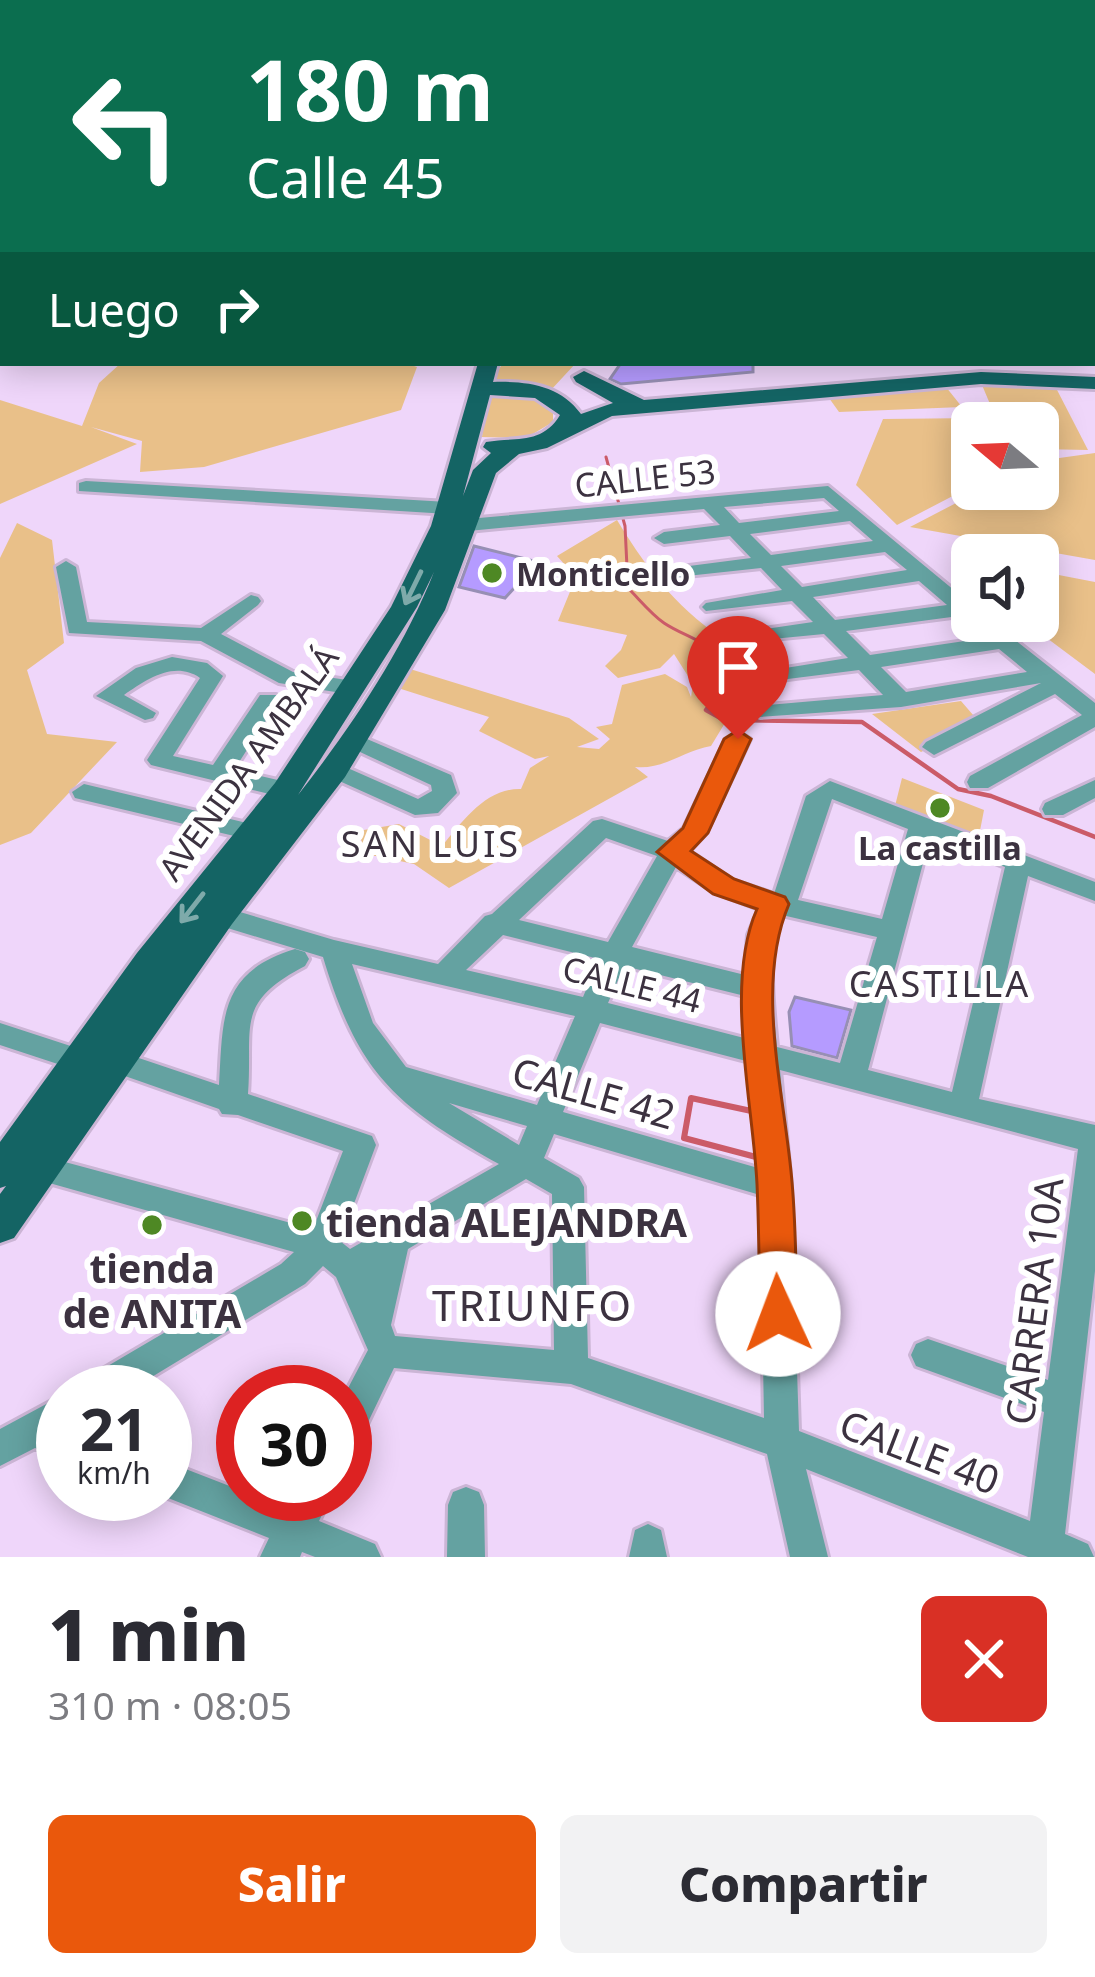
<!DOCTYPE html>
<html lang="es">
<meta charset="utf-8">
<style>
body{margin:0;font-family:"Noto Sans",sans-serif;background:#f2f2f3;color:#2b2b33;height:100vh;display:flex;flex-direction:column;font-size:45px;white-space:nowrap}
*{box-sizing:border-box;margin:0}
p{font-size:39px;color:#7c7c81}
.icon{flex:none;width:66px;height:66px;fill:none;stroke:currentColor;stroke-width:2;stroke-linecap:round;stroke-linejoin:round}
.map{position:relative;height:1557px;overflow:hidden}
.drawer{display:flex;flex-direction:column;background:#fff;flex:1}
.drawer>*{flex:none}
.guide{position:absolute;left:0px;top:0px;width:1095px;height:366px;box-shadow:0 6px 30px #0003;background:#0b6e4f;color:#fff;overflow:hidden}
.needle{width:78px;rotate:289deg}
.fabs{position:absolute;left:951px;top:402px;display:grid;gap:24px}
.fabs a{display:grid;place-items:center;width:108px;height:108px;border-radius:18px;background:#fff;box-shadow:0 6px 30px #0003;font-size:60px}
.speed{position:absolute;left:36px;top:1365px;display:flex;gap:24px;font-size:60px;font-weight:700;text-align:center}
.speed>*{display:grid;place-content:center;width:156px;height:156px;border-radius:50%;background:#fff;box-shadow:0 6px 30px #0003;line-height:1}
.speed small{font-size:30px;font-weight:400}
.speed .limit{border:18px solid #d22;background:#fff;color:#111}
.pin{position:absolute;display:grid;place-items:center;width:102px;height:102px;color:#fff;margin:-123px -51px;border-radius:50% 50% 50% 0;rotate:-45deg;box-shadow:0 0 12px #0007}
.pin .icon{rotate:45deg}
.me{position:absolute;width:132px;margin:-66px;rotate:358deg;stroke-linejoin:round;filter:drop-shadow(0 0 9px #0008)}
.turn{display:flex;align-items:center;gap:42px;height:252px;padding:0 48px;font-size:54px}
.turn .icon{width:156px;height:156px;stroke-width:2.5}
.turn b{display:block;font-size:84px;line-height:102px}
.then{display:flex;align-items:center;height:114px;padding:0 48px;background:#0003;gap:24px;font-size:45px}
.round{display:grid;place-items:center;flex:none;width:126px;height:126px;border-radius:18px;background:#f2f2f3}
.headline{display:flex;align-items:center;justify-content:space-between;height:204px;padding:0 48px}
h1{font-size:72px;font-weight:800;line-height:90px}
.cta{display:flex;gap:24px;margin-top:auto;padding:24px 48px}
.cta a{flex:1;height:138px;border-radius:18px;background:#ea580c;color:#fff;font-size:48px;font-weight:800;line-height:138px;text-align:center}
.cta a+a{background:#f2f2f3;color:#2b2b33}
.map>svg:first-child{display:block}
.green{fill:#e9c089}
.lines{fill:none;stroke-linecap:round;stroke-linejoin:round}
.stream-far2{stroke:#cb5b68;stroke-width:3}
.stream-far1{stroke:#cb5b68;stroke-width:4.5}
.stream{stroke:#cb5b68;stroke-width:6}
.building{fill:#b59bff;stroke:#978fb4;stroke-width:3}
.minor-casing{stroke:#cbb5d5;stroke-width:6}
.major-casing{stroke:#cbb5d5;stroke-width:6}
.minor{fill:#64a2a1;fill-rule:evenodd}
.major{fill:#146464;fill-rule:evenodd}
.oneway{stroke:#7eaaaa}
.route{fill:#ea580c;stroke:#983908;stroke-width:3}
.poi-dot{fill:#4e8824;stroke:#fff;stroke-width:4.5}
.labels{text-anchor:middle;dominant-baseline:central;stroke-width:12;stroke-linejoin:round;paint-order:stroke}
.street-label{font-size:33px;fill:#3c3240;stroke:#fff}
.poi-label{font-size:33px;font-weight:bold;fill:#3c3240;stroke:#fff;text-anchor:start}
.neighbourhood-label{font-size:36px;letter-spacing:3px;fill:#3c3240;stroke:#fff}
.near-street-label{font-size:39px;fill:#3c3240;stroke:#fff}
.near-poi-label{font-size:39px;font-weight:bold;fill:#3c3240;stroke:#fff;text-anchor:start}
.near-neighbourhood-label{font-size:42px;letter-spacing:3px;fill:#3c3240;stroke:#fff}
</style>
<div class="map">
<svg width="1095" height="1557" viewBox="0 0 1095 1557">
<rect width="100%" height="100%" fill="#efd6fa"/>
<path class="green" d="M121,363H405L417,367L401,410L204,467L140,472L142,441L91,427L137,444L0,504V400L82,426L99,383Z
M503,363H576L550,391L491,381Z
M982,385L1055,386L1088,450L1038,449V423H998Z
M946,387L962,407L839,412L829,398Z
M508,391L543,400L553,411V422L526,438L482,437L486,396Z
M979,418L985,423H972V486L897,525L856,485L883,419Z
M1095,453V560L910,527L983,489H1038V461Z
M617,520C652,577 678,609 734,647V708L711,746C683,751 663,770 635,767L648,777L449,888L414,864L366,854L358,831L399,824L442,846C463,821 486,788 521,789L530,768L549,756L535,759L479,731L489,717L398,688L410,669L569,718L599,739L577,747L599,749L610,739L596,727L612,724L622,685L665,674L687,687L691,697L693,684L674,654L660,668L618,678L605,666L621,650L627,635L558,621L576,577L557,556Z
M17,523L52,540L64,643L27,670L47,734L117,742L31,833L0,845V558Z
M1038,571L1095,582V674L1024,621H1038Z
M961,701L980,723L921,752L872,714Z
M902,778L984,810L978,841L895,806Z"/>
<g class="lines">
<path class="stream-far2" d="M8,3L18,0
M606,457L625,526L628,588C640,600 651,614 664,623C689,640 727,645 729,679L718,694"/>
<path class="stream-far1" d="M720,691L706,710L724,720L862,722L958,789L991,796L1095,837"/>
<path class="stream" d="M691,1098L756,1112V1157L684,1138Z"/>
</g>
<path class="building" d="M621,363H753V372L621,384L610,379Z
M474,546L538,562L505,598L459,587Z
M795,997L851,1010L837,1058L792,1046L789,1012Z"/>
<g class="lines">
<g class="minor-casing">
<path id="minor" d="M0,0H7L0,5Z
M190,0H200V3H190Z
M310,0H320L322,3H312Z
M0,21H3V27H0Z
M1092,25H1095V31H1092Z
M0,48H3V54H0Z
M0,72H3V80H0Z
M1092,72L1095,73V81L1092,80Z
M1092,97L1095,98V106L1092,105Z
M3,103V111L0,112V104Z
M1092,120L1095,121V130L1092,129Z
M1092,149L1095,150V158L1092,157Z
M0,153L3,154V162L0,161Z
M1092,181L1095,182V191L1092,190Z
M0,214H3V222H0Z
M1092,281L1095,282V301L1092,300Z
M3,293V304L0,305V294Z
M1092,314H1095V324H1092Z
M3,321V331L0,332V322Z
M0,339H3V349H0Z
M86,481L448,502L458,508L448,514L79,491V483Z
M828,486L972,605V621H977C970,623 965,621 959,616L846,631L870,655L985,638V629H1001L1095,703V727L988,788H970L967,782L970,776L1082,715L1055,694L934,755L922,747L926,742L1041,683L901,707L760,717L757,712L768,705L883,695L859,670L755,683L752,678L755,673L848,658L824,634L751,641L748,636L751,631L813,622L792,601L706,611L702,607L706,603L782,590L761,568L659,579V571L666,569L751,558L730,536L664,544L654,538L664,532L720,525L704,509L468,531L458,525L468,519ZM824,498L839,511L739,523L724,507ZM850,521L873,541L771,555L750,534ZM885,552L907,570L802,587L781,566ZM919,581L947,605L835,620L813,597ZM999,649L1027,672L906,692L881,667Z
M66,561L76,567L87,622L201,628L251,595L258,597L261,601L258,605L221,634L293,672L354,681L365,688L354,695L279,683L201,641L69,633L56,567Z
M172,657L207,663L223,676L173,756L213,765L260,695H276L279,700L234,770L295,784L298,790L295,796L286,798L151,765L147,760L200,678C174,660 146,680 124,695L156,713L153,718L145,720L96,696L136,668Z
M738,732L750,739L706,833L689,851L732,880L774,894L806,796L830,781L1095,882V901L1028,876L979,1099L1095,1125V1271L1065,1534L1088,1544L1094,1557H1028L806,1469L828,1557H790L767,1454L571,1384L394,1368L358,1443L345,1448V1394L368,1350L336,1277L323,1266L305,1284L127,1392H79L84,1380L281,1264L294,1252L28,1177L24,1168L28,1159L39,1155L313,1229L343,1151L238,1115L222,1114L219,1109L105,1069L101,1061L105,1053L115,1050L219,1085C223,1018 219,972 295,949L305,952L309,959L305,966C234,1003 253,1025 248,1094L372,1136L376,1145L340,1241L350,1249L499,1164C395,1106 358,1073 323,957L211,923L207,916L211,909L220,906L334,940L438,964L485,916L492,914L593,821L602,819L668,841L684,828L726,739ZM832,799L908,829L882,919L798,900ZM930,837L1005,867L952,1092L868,1070ZM606,838L657,856L608,942L519,920ZM676,867L714,892L759,909L748,935L745,975L632,947ZM782,915L877,937L840,1063L777,1047C773,1003 766,956 782,915ZM503,935L599,959L583,997L466,970ZM352,964L575,1016L537,1105L406,1067L373,1023ZM624,966L745,996L748,1039L608,1003ZM600,1023L750,1062L758,1168L563,1112ZM780,1070L1078,1149L1048,1380L928,1339L916,1344L911,1355L916,1366L1044,1412L1030,1521L799,1431L791,1186ZM449,1103L527,1126L519,1145ZM554,1134L760,1195L764,1418L588,1358L584,1187L579,1178L544,1158ZM526,1179L552,1194L554,1350L395,1336L391,1325L408,1249Z
M353,733L451,775L457,793L438,813L415,815L326,775L322,770L334,762L418,799L432,791L431,785L345,745L341,740Z
M1095,780V798L1063,815H1045L1042,809L1045,803Z
M84,784L251,824L263,832L251,840L75,798L72,792Z
M0,1023L89,1052L93,1060L89,1068L79,1071L0,1045Z
M63,1395V1458L35,1448L0,1466V1429Z
M165,1461L286,1508L294,1494H332L319,1521L375,1544L381,1557H315L302,1552L300,1557H260L269,1538L158,1494H165Z
M466,1487L479,1492L484,1505L485,1557H447L448,1505L453,1492Z
M648,1524L661,1530L667,1557H629L635,1530Z"/>
</g>
<g class="major-casing">
<path id="major" d="M478,363H498L493,382C527,381 560,385 581,414L613,403L576,382L573,377L584,371L644,400L981,372L1095,377V389L981,384L612,416L547,448L519,454L496,473L445,610L345,777L232,924L14,1238L0,1243V1194L6,1186L0,1188V1142L137,953L275,783L391,607L431,526ZM490,395L535,398L560,415C542,445 515,437 486,442L483,447L491,453L473,470L463,496ZM434,572C403,650 350,729 298,795L417,607Z"/>
</g>
<use href="#minor" class="minor"/>
<use href="#major" class="major"/>
</g>
<defs><path id="oneway-shaft" d="M-6 0H5M1.5-3L5.5 0L1.5 3" fill="none" stroke-width="1.6" stroke-linecap="round" stroke-linejoin="round" transform="scale(3)"/></defs>
<g class="oneway">
<use href="#oneway-shaft" transform="translate(413 588) rotate(116)"/>
<use href="#oneway-shaft" transform="translate(192 908) rotate(128)"/>
</g>
<path class="route" d="M738,730L751,739L708,833L691,851L734,879L785,897L789,904C754,986 785,1095 792,1182C796,1226 796,1270 797,1314L792,1326L778,1331L765,1326L760,1314C759,1271 759,1227 757,1184C753,1103 724,983 757,909L713,894L657,852L683,828L724,739Z"/>
<g class="poi-dot">
<circle cx="492" cy="573" r="12"/>
<circle cx="940" cy="808" r="12"/>
<circle cx="302" cy="1221" r="12"/>
<circle cx="152" cy="1225" r="12"/>
</g>
<g class="labels">
<g class="street-label">
<text transform="translate(645 478) rotate(-6)">CALLE 53</text>
<text transform="translate(248 763) rotate(-54)">AVENIDA AMBALÁ</text>
<text transform="translate(632 984) rotate(14)">CALLE 44</text>
</g>
<g class="poi-label">
<text x="516" y="573">Monticello</text>
<text x="940" y="847" text-anchor="middle">La castilla</text>
</g>
<g class="neighbourhood-label">
<text x="431" y="843">SAN LUIS</text>
<text x="940" y="983">CASTILLA</text>
</g>
<g class="near-street-label">
<text transform="translate(594 1092) rotate(16)">CALLE 42</text>
<text transform="translate(1033 1301) rotate(-83)">CARRERA 10A</text>
<text transform="translate(920 1451) rotate(21)">CALLE 40</text>
</g>
<g class="near-poi-label">
<text x="326" y="1221">tienda ALEJANDRA</text>
<text x="152" y="1267" text-anchor="middle">tienda<tspan x="152" dy="45">de ANITA</tspan></text>
</g>
<g class="near-neighbourhood-label">
<text x="533" y="1304">TRIUNFO</text>
</g>
</g>
</svg>
<div class="fabs">
<a><svg class="needle" viewBox="-14 -14 28 28"><path d="M0-13l5 13h-10z" fill="#e53935"/><path d="M0 13l5-13h-10z" fill="#7c7c81"/></svg></a>
<a><svg class="icon" aria-label="sound" viewBox="0 0 24 24"><path d="M4 9h4l5-4v14l-5-4H4zM17 9q2 3 0 6"/></svg></a>
</div>
<div class="speed"><div>21<small>km/h</small></div><div class="limit">30</div></div>
<div class="pin" style="left:738px;top:739px;background:#d93025"><svg class="icon" aria-label="arrive" viewBox="0 0 24 24"><path d="M6 21V4h12l-3 4 3 4H6"/></svg></div>
<svg class="me" style="left:778px;top:1314px" viewBox="-20 -20 40 40"><circle r="19" fill="#fff"/><path d="M0-13L10 11 0 6-10 11z" fill="#ea580c"/></svg>
<div class="guide">
<div class="turn"><svg class="icon" aria-label="left" viewBox="0 0 24 24"><path d="M17 20v-9H6M10 6l-5 5 5 5"/></svg><div><b>180 m</b>Calle 45</div></div>
<div class="then">Luego<svg class="icon" aria-label="right" viewBox="0 0 24 24"><path d="M7 20v-9h11M14 6l5 5-5 5"/></svg></div>
</div>
</div>
<section class="drawer">
<div class="headline"><div><h1>1 min</h1><p>310 m · 08:05</p></div><a class="round" style="background:#d93025;color:#fff"><svg class="icon" aria-label="close" viewBox="0 0 24 24"><path d="M6 6l12 12M18 6L6 18"/></svg></a></div>
<div class="cta"><a>Salir</a><a>Compartir</a></div>
</section>
